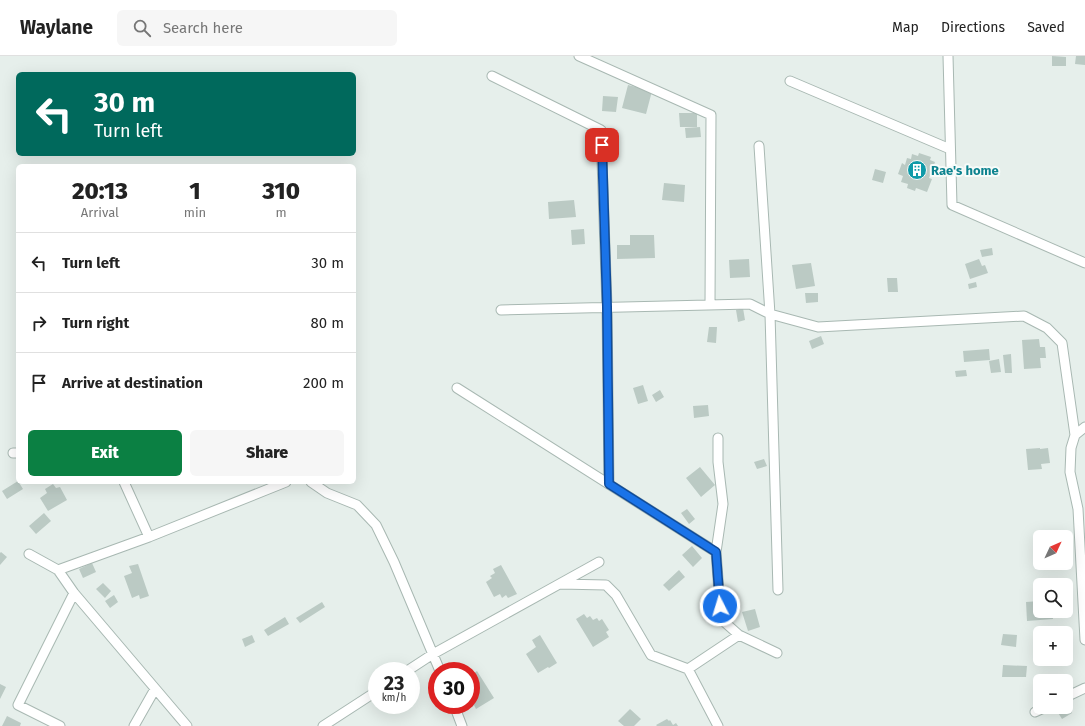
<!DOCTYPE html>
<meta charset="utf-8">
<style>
body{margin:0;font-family:"Fira Sans",sans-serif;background:#f6f6f6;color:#222;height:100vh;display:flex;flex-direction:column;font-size:15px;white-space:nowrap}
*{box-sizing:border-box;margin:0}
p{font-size:13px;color:#767676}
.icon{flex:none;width:22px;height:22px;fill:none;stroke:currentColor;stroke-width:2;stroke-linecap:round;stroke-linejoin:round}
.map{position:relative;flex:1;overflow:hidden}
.details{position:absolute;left:16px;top:108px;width:340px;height:320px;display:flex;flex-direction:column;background:#fff;border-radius:6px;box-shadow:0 4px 16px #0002}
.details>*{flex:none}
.guide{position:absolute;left:16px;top:16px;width:340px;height:84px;border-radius:6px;box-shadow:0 4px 16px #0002;background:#00695c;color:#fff;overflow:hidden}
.needle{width:26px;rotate:46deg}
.tools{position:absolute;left:1033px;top:474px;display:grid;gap:8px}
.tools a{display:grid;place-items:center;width:40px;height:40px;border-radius:6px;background:#fff;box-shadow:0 4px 16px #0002;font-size:20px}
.speed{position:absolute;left:368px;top:606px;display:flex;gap:8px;font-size:20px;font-weight:700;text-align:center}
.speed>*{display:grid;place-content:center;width:52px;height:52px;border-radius:50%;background:#fff;box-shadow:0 4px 16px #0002;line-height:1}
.speed small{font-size:10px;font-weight:400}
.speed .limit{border:6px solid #d22;background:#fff;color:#111}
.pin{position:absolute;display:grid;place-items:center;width:34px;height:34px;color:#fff;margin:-17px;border-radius:8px;box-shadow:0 2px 6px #0006}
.me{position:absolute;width:44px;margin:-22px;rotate:355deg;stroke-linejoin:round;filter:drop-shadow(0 0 3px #0008)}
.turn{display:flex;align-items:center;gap:14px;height:84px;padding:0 12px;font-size:18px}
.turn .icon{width:52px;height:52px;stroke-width:2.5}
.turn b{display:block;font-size:28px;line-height:34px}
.eta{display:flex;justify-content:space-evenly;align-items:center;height:68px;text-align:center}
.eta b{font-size:24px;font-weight:800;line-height:28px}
.cta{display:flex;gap:8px;margin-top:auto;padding:8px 12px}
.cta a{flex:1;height:46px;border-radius:6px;background:#0b8043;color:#fff;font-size:16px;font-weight:800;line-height:46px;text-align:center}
.cta a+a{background:#f6f6f6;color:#222}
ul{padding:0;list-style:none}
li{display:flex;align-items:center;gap:12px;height:60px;padding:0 12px;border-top:1px solid #e0e0e0}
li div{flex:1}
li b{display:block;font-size:15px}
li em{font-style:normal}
header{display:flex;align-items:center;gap:24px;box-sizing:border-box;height:56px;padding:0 20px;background:#fff;border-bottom:1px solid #e0e0e0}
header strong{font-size:19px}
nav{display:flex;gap:22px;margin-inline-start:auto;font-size:14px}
.search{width:280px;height:36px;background:#f6f6f6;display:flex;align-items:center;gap:10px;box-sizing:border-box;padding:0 14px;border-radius:6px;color:#767676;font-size:15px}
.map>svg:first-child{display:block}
.building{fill:#bbcac4}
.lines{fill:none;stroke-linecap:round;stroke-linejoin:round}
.street-casing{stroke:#a8b8b2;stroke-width:11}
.street{stroke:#fff;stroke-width:9}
.route-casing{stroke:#114b97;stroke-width:10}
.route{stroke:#1a73e8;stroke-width:7}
.labels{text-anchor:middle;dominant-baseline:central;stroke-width:4;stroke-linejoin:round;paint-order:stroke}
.culture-label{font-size:13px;font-weight:bold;fill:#0d838f;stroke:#f7fbf9;text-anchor:start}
</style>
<header>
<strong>Waylane</strong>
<div class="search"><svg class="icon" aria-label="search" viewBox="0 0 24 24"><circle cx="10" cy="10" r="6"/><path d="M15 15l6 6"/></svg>Search here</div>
<nav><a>Map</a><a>Directions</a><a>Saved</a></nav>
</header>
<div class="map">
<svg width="1085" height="670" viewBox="0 0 1085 670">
<rect width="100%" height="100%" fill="#e6efeb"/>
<path class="building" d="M1052,0L1066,1V10H1052Z
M1076,0H1085V9L1075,8Z
M628,29L652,35L646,58L622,52Z
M603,40L618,41L616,56L602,55Z
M679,57H697V71H680Z
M700,71L701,81L686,82L685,72Z
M919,97L931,101L930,104L935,106L934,109L936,110L933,120L930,119L929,122L932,123L927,136L916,132L915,135L907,132L908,128L901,126L903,120L898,118L902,107L905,109L907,102L911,103L912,98L918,100Z
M875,113L886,116L883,127L872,124Z
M664,127L685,129L684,146L662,144Z
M574,144L576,161L549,163L548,146Z
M584,173L585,188L572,189L571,174Z
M630,179H654L655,202L617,203V189H630Z
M992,192L993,199L982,201L980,194Z
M749,203L750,221L730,222L729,204Z
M979,203L982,210L985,209L988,217L970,223L965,208Z
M811,207L815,230L796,233L792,209Z
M887,222H897L898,236H888Z
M976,226L977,231L969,233L968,228Z
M805,237H818V246L806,247Z
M743,252L745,264L738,266L736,254Z
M709,271H717L716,287L707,286Z
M821,280L824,288L812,293L809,285Z
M1039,283L1040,291H1045L1046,302H1040L1041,312L1024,313L1022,284Z
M989,293L990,304L964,306L963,295Z
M1011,298L1012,317H1005L1003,299Z
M999,303L1001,316L991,317L989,305Z
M966,314L967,320L956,321L955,315Z
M643,329L648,345L638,348L633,332Z
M660,334L664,341L656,346L652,339Z
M708,349L709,360L694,362L693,350Z
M1040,392V393L1048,392L1050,407L1041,408L1042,413L1028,414L1026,393Z
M764,403L767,410L757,413L754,406Z
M700,411L715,429L701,441L686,422Z
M18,425L23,433L7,443L2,435Z
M53,428L56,432L60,431L67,444L48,455L40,442L47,437L45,433Z
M687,453L695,463L689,468L681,457Z
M44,457L51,465L36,478L29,470Z
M692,490L702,502L693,511L682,499Z
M1,496L7,501L0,509V497Z
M92,507L96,516L83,522L79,513Z
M138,508L149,540L140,543L139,539L132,542L124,520L132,517L129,510Z
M501,509L517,538L508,542L506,539L502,542L500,538L494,541L486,526L492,522L490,520L495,517L493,513Z
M679,514L685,521L669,535L663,529Z
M103,527L111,535L105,542L96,533Z
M114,539L118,546L110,552L105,545Z
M1040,545V555H1052L1053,563L1027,565L1026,546Z
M322,546L325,551L300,567L296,562Z
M729,550H735L736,559H730Z
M755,553L760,571L748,575L742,556Z
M584,558L587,562L590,560L593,564L597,562L599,565L602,563L609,574L606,576L609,581L593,591L576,563Z
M285,561L289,568L268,580L264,574Z
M1003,578L1017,579L1016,591L1001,589Z
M252,579L255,586L245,591L242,583Z
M540,579L557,607L549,612L548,611L538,617L526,598L536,591L532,584Z
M1003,609L1027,610L1026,621H1002Z
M477,615L494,642L476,653L474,649L472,651L471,649V619Z
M0,628L6,631L0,643Z
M1066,647L1072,657L1062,663L1055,652L1066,651Z
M630,653L641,663L634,670H624L618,665Z
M7,660L21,667L20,670H2Z
M667,663L669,665L670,664L673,669L676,667L678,670H657L656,669Z"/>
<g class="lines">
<g class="street-casing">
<path id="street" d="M579,0L711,59L710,249
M948,0L952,149L1085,207
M492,20L601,74L607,251L609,428
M790,25L950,93
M759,90L770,258L778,534
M501,254L750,248L770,258L818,271L1024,260L1047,272L1062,287L1075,379L1071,392L1070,416L1078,453L1085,584
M457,332L716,496
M1075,379L1085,371
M718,382V406L723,448L716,496L721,563L739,579L777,597
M13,397H18
M124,426L149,481
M311,426L327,437L357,449L376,469L394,506L440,615
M29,498L58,514L74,537L187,670
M58,514L149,481L286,426
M560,528L606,529L616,539L651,599L688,613L718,670
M688,613L739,579
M407,615L433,598L599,506
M1066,641L1085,632
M454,649L462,670
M1035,656L1046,651
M60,670L18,649L74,537
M134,670L155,633
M323,670L377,635"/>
</g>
<use href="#street" class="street"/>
</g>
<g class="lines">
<g class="route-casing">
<path id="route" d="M602,89L607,251L609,428L716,496L720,550"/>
</g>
<use href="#route" class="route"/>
</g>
<defs>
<g id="building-disc" transform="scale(1)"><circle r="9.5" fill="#0f9aa8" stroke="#f7fbf9"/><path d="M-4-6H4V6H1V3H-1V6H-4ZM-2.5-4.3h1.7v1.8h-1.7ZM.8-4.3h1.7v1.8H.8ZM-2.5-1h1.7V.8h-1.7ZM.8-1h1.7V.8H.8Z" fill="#fff"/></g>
</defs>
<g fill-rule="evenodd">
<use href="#building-disc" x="917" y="114"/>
</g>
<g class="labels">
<g class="culture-label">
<text x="931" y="114">Rae's home</text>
</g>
</g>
</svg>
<div class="tools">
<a><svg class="needle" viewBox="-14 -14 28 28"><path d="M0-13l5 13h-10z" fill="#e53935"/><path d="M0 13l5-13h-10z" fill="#767676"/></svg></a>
<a><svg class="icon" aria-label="search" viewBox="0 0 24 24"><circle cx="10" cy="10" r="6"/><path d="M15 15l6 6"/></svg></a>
<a>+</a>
<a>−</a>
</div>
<div class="speed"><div>23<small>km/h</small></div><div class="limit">30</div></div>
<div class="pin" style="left:602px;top:89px;background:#d93025"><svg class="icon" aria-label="arrive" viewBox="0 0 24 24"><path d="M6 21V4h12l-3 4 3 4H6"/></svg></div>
<svg class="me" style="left:720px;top:550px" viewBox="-20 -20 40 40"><circle r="17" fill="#1a73e8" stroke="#fff" stroke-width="3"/><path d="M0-11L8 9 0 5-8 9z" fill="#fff"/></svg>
<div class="guide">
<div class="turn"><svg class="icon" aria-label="left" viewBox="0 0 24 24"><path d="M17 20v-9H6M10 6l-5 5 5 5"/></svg><div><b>30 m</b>Turn left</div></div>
</div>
<section class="details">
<div class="eta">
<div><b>20:13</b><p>Arrival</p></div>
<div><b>1</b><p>min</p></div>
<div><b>310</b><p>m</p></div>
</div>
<ul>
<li><svg class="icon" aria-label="left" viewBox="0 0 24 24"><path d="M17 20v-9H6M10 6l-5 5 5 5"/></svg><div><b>Turn left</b></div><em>30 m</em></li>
<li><svg class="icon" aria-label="right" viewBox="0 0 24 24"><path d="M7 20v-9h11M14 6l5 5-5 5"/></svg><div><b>Turn right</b></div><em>80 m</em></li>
<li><svg class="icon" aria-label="arrive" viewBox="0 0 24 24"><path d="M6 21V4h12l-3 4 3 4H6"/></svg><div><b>Arrive at destination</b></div><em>200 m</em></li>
</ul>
<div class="cta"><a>Exit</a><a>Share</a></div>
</section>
</div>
